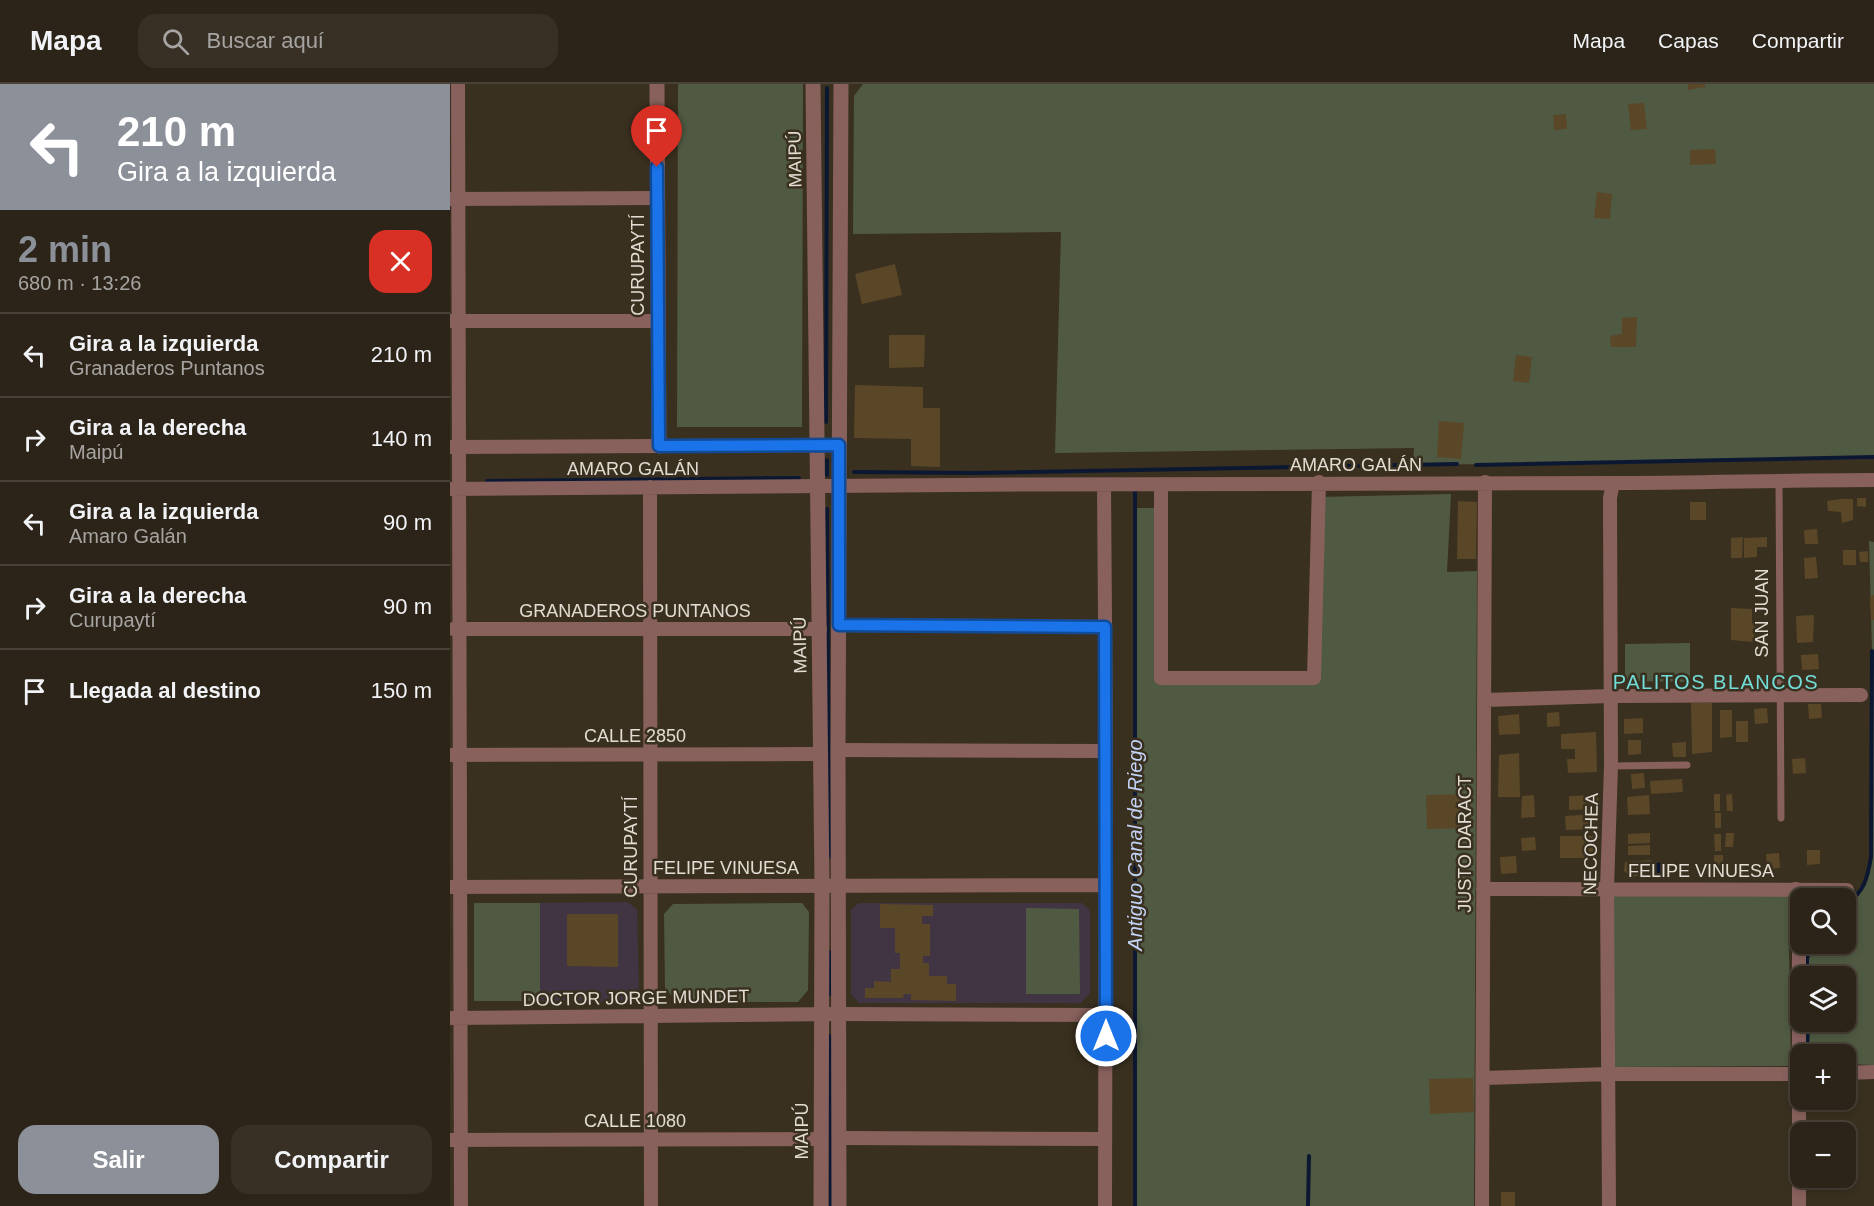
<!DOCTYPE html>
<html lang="es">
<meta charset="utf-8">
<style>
body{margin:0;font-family:Arial,sans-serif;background:#383025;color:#f1f3f6;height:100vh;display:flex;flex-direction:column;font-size:22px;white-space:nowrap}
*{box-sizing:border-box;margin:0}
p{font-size:20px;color:#a6a4a2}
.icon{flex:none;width:33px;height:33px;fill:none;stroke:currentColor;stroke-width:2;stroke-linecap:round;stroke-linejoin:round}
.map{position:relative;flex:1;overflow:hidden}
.drawer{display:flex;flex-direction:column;background:#2c2418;width:450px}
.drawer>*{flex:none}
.guide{background:#8c9099;color:#fff;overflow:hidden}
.controls{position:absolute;left:1340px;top:804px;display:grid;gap:12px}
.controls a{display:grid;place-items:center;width:66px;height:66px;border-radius:12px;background:#2c2418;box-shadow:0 3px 9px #0003,0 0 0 2px #484137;font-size:30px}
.pin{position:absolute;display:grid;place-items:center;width:51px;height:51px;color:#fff;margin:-62px -26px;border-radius:50% 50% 50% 0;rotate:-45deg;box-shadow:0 0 6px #0007}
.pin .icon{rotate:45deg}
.me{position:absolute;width:66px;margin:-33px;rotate:0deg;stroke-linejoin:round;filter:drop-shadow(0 0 4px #0008)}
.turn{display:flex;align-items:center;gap:21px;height:126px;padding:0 18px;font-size:27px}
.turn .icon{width:78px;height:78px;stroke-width:2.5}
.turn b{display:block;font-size:42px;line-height:51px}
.round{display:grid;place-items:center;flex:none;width:63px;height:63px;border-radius:18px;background:#383025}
.head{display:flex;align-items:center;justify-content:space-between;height:102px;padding:0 18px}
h1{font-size:36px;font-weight:700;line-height:45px;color:#8c9099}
.cta{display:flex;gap:12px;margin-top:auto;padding:12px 18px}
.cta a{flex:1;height:69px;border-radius:18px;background:#8c9099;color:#fff;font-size:24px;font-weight:700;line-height:69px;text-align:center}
.cta a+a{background:#383025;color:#f1f3f6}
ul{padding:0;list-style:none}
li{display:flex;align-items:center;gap:18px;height:84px;padding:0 18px;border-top:2px solid #484137}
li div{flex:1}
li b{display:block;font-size:22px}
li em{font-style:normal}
header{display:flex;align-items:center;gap:36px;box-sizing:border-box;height:84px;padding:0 30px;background:#2c2418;border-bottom:2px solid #484137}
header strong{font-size:28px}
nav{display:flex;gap:33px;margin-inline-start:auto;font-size:21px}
.search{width:420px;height:54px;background:#383025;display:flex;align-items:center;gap:15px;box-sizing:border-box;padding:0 21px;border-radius:18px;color:#a6a4a2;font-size:22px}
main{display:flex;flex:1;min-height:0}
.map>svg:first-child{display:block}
.education{fill:#413544}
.green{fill:#505a42}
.water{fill:#0c1832}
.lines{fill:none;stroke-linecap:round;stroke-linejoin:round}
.stream{stroke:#0c1832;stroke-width:4}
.building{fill:#5a4727}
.service{stroke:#88615d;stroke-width:7}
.minor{stroke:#88615d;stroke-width:14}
.tertiary{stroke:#88615d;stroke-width:15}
.route-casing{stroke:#114b97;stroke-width:15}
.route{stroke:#1a73e8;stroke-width:10}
.labels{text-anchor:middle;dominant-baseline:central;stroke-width:5;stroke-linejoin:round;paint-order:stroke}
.street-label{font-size:18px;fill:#e2dcd2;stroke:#3a3020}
.neighbourhood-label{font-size:20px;letter-spacing:1.5px;fill:#72ddd8;stroke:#3a3020}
.water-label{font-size:20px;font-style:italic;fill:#c3d4f6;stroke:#3a3020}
</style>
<header>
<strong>Mapa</strong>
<div class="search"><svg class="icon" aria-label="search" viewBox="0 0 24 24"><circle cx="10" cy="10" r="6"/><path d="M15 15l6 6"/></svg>Buscar aquí</div>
<nav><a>Mapa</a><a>Capas</a><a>Compartir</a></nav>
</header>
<main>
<section class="drawer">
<div class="guide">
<div class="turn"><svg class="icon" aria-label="left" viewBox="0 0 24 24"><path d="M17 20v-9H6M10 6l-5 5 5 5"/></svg><div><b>210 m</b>Gira a la izquierda</div></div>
</div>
<div class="head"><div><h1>2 min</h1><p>680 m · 13:26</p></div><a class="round" style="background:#d93025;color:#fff"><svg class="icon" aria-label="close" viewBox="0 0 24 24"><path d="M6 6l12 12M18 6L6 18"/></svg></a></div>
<ul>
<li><svg class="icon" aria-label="left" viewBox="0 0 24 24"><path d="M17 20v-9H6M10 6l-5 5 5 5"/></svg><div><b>Gira a la izquierda</b><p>Granaderos Puntanos</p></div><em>210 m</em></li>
<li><svg class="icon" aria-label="right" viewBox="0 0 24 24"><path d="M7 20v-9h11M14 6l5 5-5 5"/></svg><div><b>Gira a la derecha</b><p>Maipú</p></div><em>140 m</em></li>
<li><svg class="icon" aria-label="left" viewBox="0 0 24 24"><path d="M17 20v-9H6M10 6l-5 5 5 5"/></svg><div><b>Gira a la izquierda</b><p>Amaro Galán</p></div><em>90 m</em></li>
<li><svg class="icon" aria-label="right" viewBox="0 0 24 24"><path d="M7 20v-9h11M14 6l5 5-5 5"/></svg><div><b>Gira a la derecha</b><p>Curupaytí</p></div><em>90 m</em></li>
<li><svg class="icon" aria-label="arrive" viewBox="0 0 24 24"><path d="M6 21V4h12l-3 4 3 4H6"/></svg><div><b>Llegada al destino</b></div><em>150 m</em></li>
</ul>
<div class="cta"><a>Salir</a><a>Compartir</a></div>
</section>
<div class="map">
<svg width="1424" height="1122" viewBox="0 0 1424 1122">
<rect width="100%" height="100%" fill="#3a3020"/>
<path class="education" d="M177,818L187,825L189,906L180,918L90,917V819Z
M409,819H632L640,826V909L631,919H409L401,910V826Z"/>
<path class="green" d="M228,0H353L352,343H227Z
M413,0H1424V375L963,381L964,364L605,369L611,148L403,150L404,12Z
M1001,410L997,488L1027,487L1024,1122H686V424H711V593L863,594L868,413Z
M1419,457L1424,458V981L1395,980V970H1357L1358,938H1395V892H1357V874L1363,860H1395V822C1414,807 1417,797 1421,773L1422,567Z
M1240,559V598L1175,597V560Z
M1163,809L1338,811L1341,982L1165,983Z
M24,819H90V917H24Z
M352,819L359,828L358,906L348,918H227L215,904L214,830L223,820Z
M576,824L629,825L630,910H576Z"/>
<path class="water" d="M1228,778L1229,788L1205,789V779Z"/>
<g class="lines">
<path class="stream" d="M376,338L377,4
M377,376V391
M1026,381L1424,373
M404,388L525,389L1007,380
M37,397L349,394
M377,425L379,773
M1395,822C1414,807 1417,797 1421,773L1422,567
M379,868L380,910
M1357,892V874L1363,860
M380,952L381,1122
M1357,970L1358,938
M685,1122V403
M858,1122L859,1072"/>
</g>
<path class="building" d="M1238,0H1255V3L1238,6Z
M1194,19L1197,45L1181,46L1178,20Z
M1116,30L1117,45L1104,46L1103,31Z
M1265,65L1266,80L1240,81V66Z
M1147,108L1162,110L1160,135L1144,134Z
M445,180L452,211L412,220L405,190Z
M1187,233L1186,263H1161L1160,252L1172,250V234Z
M439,251H475L474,283L439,284Z
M1066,271L1082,273L1079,299L1063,297Z
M405,301L473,303V324H490V383L461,382V355L404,354Z
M989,337L1014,339L1011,375L987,373Z
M1407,414H1416V423L1407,422Z
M1390,415H1403V436L1392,439L1391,428L1378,427L1377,417Z
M1008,417L1027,418L1026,475H1007Z
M1240,418H1256V436H1240Z
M1367,445L1368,460H1355L1354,446Z
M1293,453L1292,474H1281V454Z
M1317,453V463H1307V473L1294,474V454Z
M1393,466H1406V481H1393Z
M1418,467V478H1410L1409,468Z
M1366,473L1368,494L1355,495L1354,474Z
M1420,511H1424V536H1421Z
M1281,524L1302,525V538L1305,540L1304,558L1281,556Z
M1364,531L1363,558L1347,559L1346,532Z
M1368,570L1369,585L1352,586L1351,571Z
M1241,619H1262V668L1242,670Z
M1358,620H1371L1372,634L1359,635Z
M1317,624L1318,639L1305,640L1304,625Z
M1270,626H1282V653L1270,654Z
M1109,628L1110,642L1097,643V629Z
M1069,630L1070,650L1049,651L1048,632Z
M1193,634V649L1174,650V635Z
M1286,637H1298V658H1286Z
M1146,648L1147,688L1118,689L1117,675H1125V665H1111V650Z
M1178,656H1191V670L1178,671Z
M1236,658V673H1223L1222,659Z
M1069,669L1070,713H1048L1049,671Z
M1355,674L1356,689L1343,690L1342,675Z
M1194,689L1195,704L1182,705L1181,690Z
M1232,695L1233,708L1201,710L1200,697Z
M1020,710L1022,744L977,745L976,711Z
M1264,710H1270V727H1264Z
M1282,710L1283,727H1277L1276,711Z
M1084,711L1085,733L1071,734L1072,712Z
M1148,711L1149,725L1119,726V712Z
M1199,711L1200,730L1178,731L1177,713Z
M1265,729H1271V744H1265Z
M1144,730L1145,745L1116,746L1115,732Z
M1200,749V759L1178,760V750Z
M1276,749H1284L1283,763H1275Z
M1264,750H1271V767H1265Z
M1110,752H1146V774H1110Z
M1085,753L1086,766L1072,767L1071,754Z
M1200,761V771H1178V762Z
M1357,766H1370V780L1357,781Z
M1329,769L1330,784L1317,785L1316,770Z
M1264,771H1273V785L1264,786Z
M1066,772L1067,789L1051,790L1050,773Z
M1201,776V792H1180L1174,787L1175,778Z
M430,820L483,821V832H472V840H480V872H473V879H479V892H497V900H506V917L461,916V910H454L453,914H415V904H424V897L441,898V885H450V869H445V844H430Z
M117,830H168V883L117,882Z
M1023,994L1024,1028L980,1030L979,995Z
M1051,1108H1065V1122H1051Z"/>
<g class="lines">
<path class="service" d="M1329,396L1331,734
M1161,682L1237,681"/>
<path class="minor" d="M8,0L11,1122
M0,115L207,114
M0,237H208
M1,363L389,361
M711,400V594H864L869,398
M654,401L656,667L655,1122
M200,403L201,1122
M0,405C386,401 773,399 1159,399C1248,399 1336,396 1424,396
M389,541L655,543
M3,545H370
M1034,616L1161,612L1411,611
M388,666L656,667
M0,671L371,670
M0,803L656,801
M1033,805L1397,806
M1346,805L1349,833V1122
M0,934L388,930L656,931
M1395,989L1424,988
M1033,994L1159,990H1350
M389,1054L655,1055
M0,1056L371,1055
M1032,1122L1035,398
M1159,1122L1157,804L1161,682L1160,414L1163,399"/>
<path class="tertiary" d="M207,0L209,362
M363,0L372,801L371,1122
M389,1122L388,666L391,0"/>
</g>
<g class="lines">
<g class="route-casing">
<path id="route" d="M207,83L209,362L389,361V541L655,543L656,952"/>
</g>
<use href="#route" class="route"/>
</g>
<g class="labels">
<g class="street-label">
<text transform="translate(345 75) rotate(-91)">MAIPÚ</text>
<text transform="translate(188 181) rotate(-90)">CURUPAYTÍ</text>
<text x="906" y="381">AMARO GALÁN</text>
<text x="183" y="385">AMARO GALÁN</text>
<text x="185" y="527">GRANADEROS PUNTANOS</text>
<text transform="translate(1312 529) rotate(-90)">SAN JUAN</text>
<text transform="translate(350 561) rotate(-91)">MAIPÚ</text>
<text x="185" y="652">CALLE 2850</text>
<text transform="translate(1015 760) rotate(-90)">JUSTO DARACT</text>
<text transform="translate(1141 760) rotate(-89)">NECOCHEA</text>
<text transform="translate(181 763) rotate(-90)">CURUPAYTÍ</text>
<text x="276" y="784">FELIPE VINUESA</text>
<text x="1251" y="787">FELIPE VINUESA</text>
<text transform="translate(186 914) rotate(-1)">DOCTOR JORGE MUNDET</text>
<text x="185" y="1037">CALLE 1080</text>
<text transform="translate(352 1047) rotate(-90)">MAIPÚ</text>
</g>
<g class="neighbourhood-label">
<text x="1266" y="598">PALITOS BLANCOS</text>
</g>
<g class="water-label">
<text transform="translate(685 761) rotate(-90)">Antiguo Canal de Riego</text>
</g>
</g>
</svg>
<div class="controls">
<a><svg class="icon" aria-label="search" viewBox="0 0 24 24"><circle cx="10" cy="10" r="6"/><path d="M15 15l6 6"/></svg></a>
<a><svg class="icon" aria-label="layers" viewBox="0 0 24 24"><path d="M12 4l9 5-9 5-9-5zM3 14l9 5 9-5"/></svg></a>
<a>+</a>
<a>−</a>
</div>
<div class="pin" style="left:207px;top:83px;background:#d93025"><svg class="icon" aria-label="arrive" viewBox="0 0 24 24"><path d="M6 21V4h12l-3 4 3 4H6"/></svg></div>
<svg class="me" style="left:656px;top:952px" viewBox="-20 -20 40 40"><circle r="17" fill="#1a73e8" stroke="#fff" stroke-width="3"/><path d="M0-11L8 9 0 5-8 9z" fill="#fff"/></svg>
</div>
</main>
